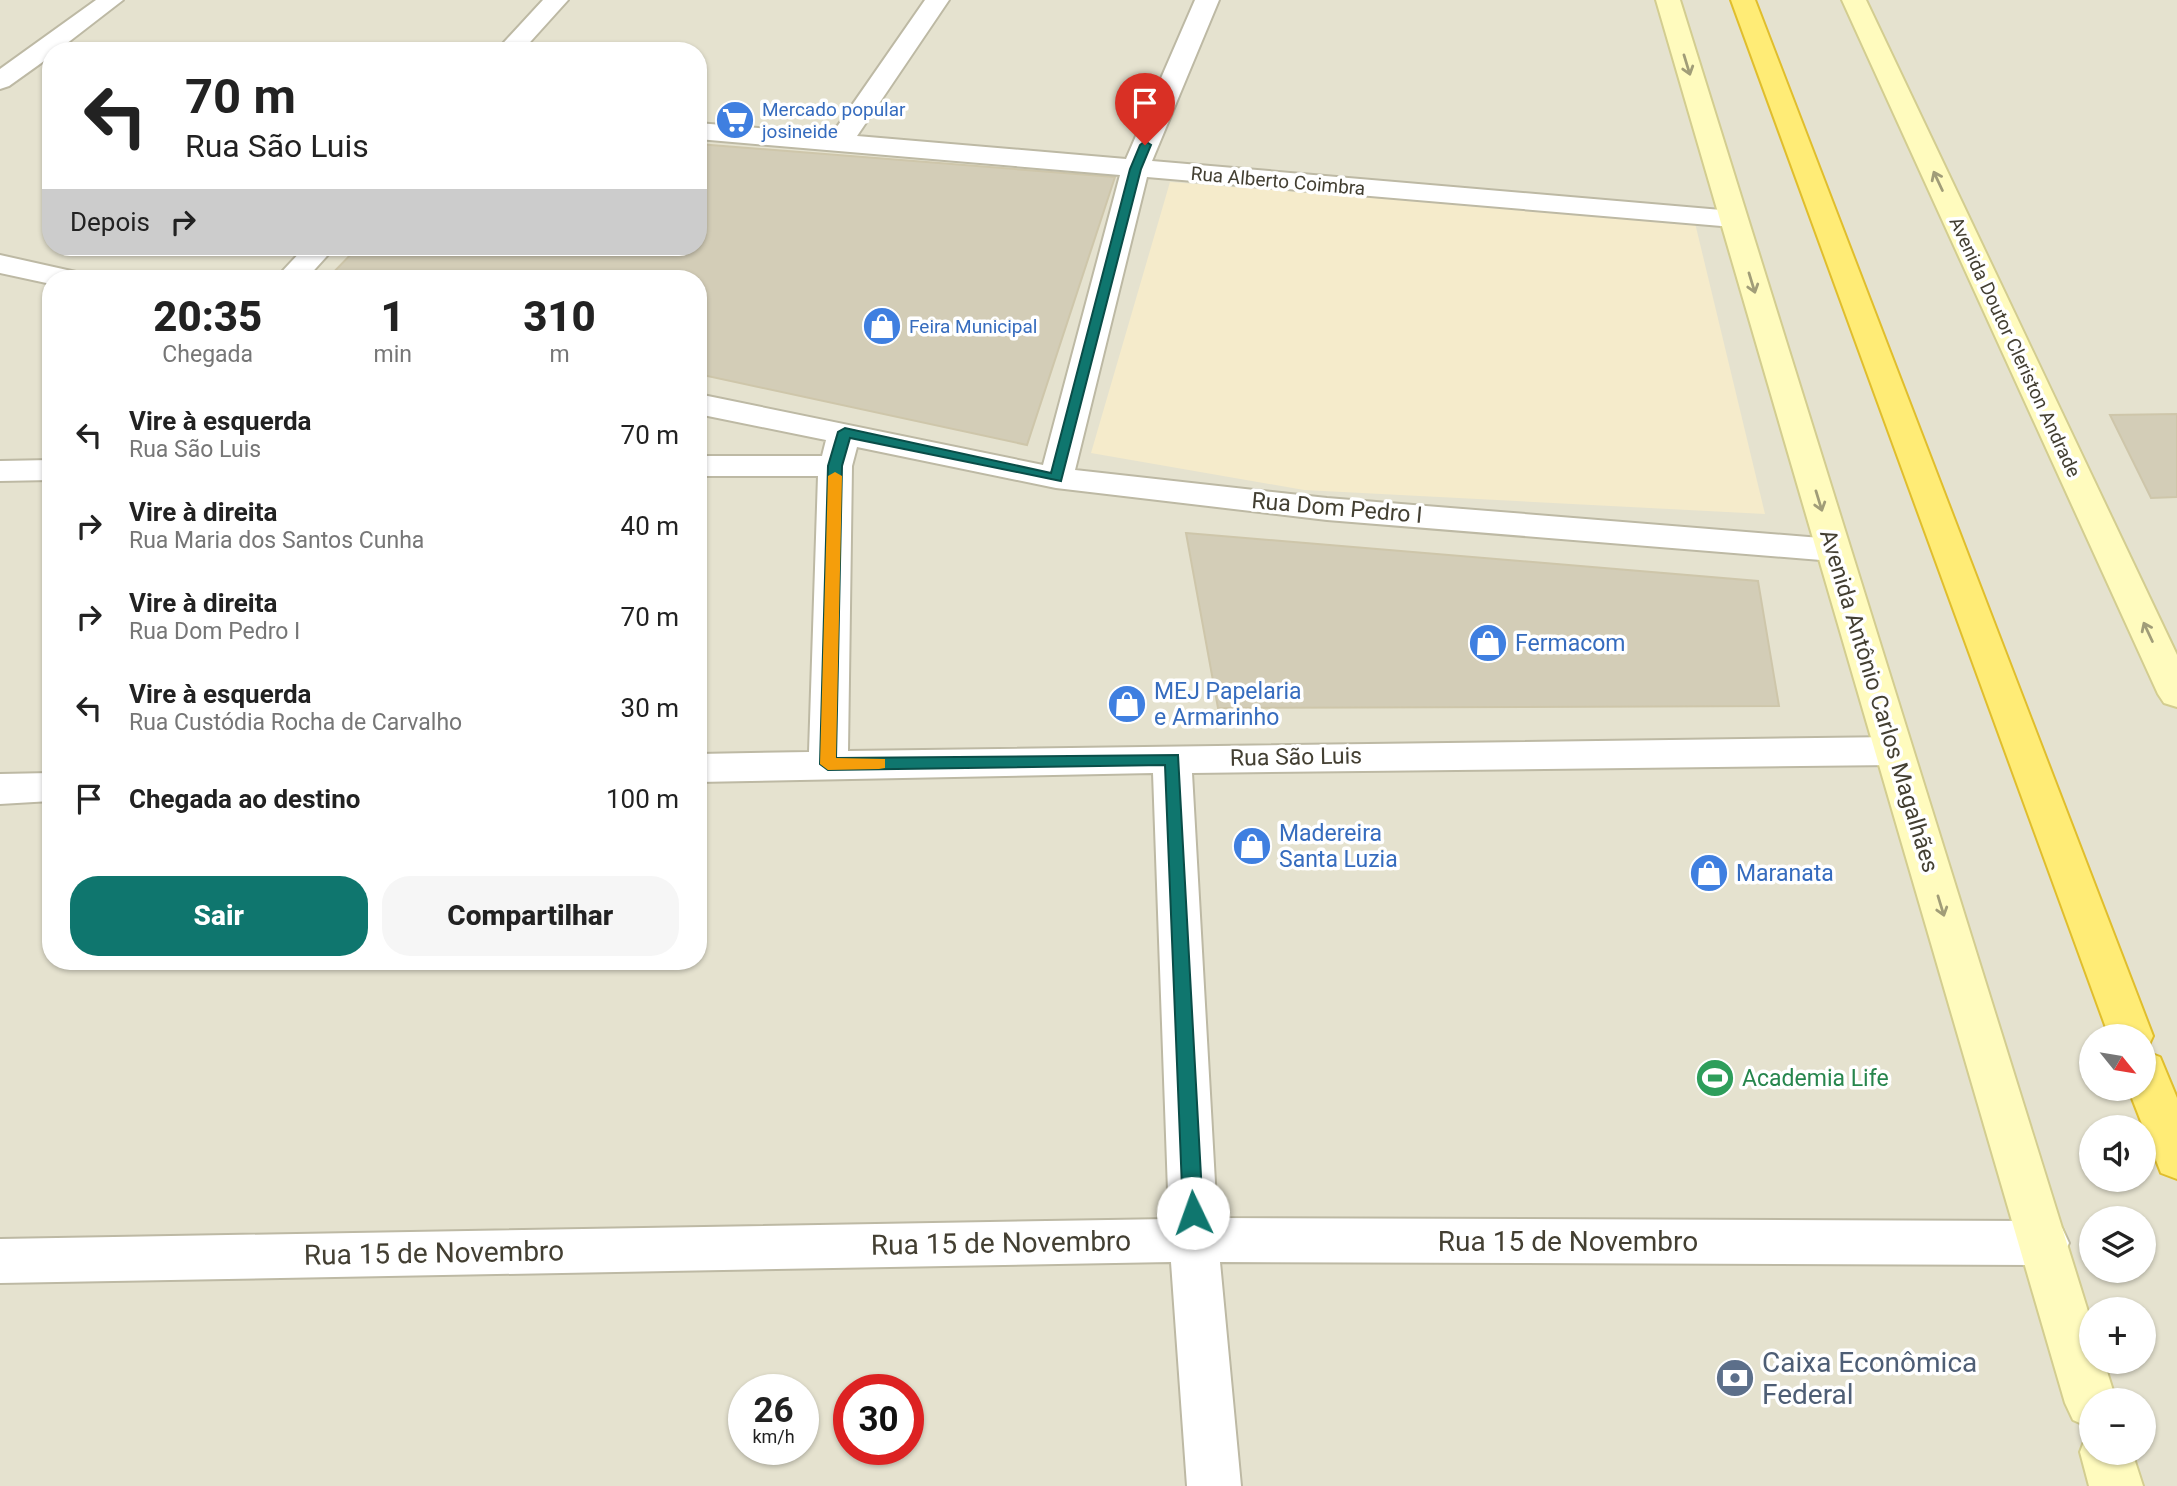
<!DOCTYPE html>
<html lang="pt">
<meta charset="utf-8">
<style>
body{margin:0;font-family:Roboto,sans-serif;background:#f6f6f6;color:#222;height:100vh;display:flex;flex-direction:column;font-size:26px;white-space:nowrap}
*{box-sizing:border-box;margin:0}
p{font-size:23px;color:#767676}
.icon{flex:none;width:38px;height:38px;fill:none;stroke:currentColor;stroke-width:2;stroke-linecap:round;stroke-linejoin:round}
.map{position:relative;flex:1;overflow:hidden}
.drawer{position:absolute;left:42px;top:270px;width:665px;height:700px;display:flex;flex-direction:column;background:#fff;border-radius:28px;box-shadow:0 2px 5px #0004}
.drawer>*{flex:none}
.banner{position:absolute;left:42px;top:42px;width:665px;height:214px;border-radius:28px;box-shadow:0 2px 5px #0004;background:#fff;color:#222;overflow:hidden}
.needle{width:46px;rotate:120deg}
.tools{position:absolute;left:2079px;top:1024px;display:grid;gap:14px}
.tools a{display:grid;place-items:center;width:77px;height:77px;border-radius:50%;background:#fff;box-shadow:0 2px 5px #0004;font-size:35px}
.speed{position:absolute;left:728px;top:1374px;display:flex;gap:14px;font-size:35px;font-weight:700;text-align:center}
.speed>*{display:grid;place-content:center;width:91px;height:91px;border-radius:50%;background:#fff;box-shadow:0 2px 5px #0004;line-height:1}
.speed small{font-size:18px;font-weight:400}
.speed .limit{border:10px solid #d22;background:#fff;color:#111}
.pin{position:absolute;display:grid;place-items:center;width:60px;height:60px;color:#fff;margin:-72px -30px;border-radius:50% 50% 50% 0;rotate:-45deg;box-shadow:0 0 7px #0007}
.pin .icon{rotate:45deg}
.me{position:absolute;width:77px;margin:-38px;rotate:357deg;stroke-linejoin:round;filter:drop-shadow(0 0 5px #0008)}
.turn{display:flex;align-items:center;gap:24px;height:147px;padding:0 28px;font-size:32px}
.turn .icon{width:91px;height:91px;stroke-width:2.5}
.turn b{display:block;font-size:49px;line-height:60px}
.then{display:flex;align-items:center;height:66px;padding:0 28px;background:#0003;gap:14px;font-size:26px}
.eta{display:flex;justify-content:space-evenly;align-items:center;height:119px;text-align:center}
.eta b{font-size:42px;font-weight:800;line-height:49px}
.action{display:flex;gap:14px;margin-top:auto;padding:14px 28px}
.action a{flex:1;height:80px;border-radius:28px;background:#0f766e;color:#fff;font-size:28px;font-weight:800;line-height:80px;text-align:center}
.action a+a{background:#f6f6f6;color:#222}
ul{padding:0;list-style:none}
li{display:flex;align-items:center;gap:21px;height:91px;padding:0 28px}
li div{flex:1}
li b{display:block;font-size:26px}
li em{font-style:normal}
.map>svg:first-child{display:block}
.residential{fill:#e5e2cf;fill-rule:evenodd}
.commercial{fill:#f5ebcb}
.building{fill:#d3cdb7;stroke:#cec6aa;stroke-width:2}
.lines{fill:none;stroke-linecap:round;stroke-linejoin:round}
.minor-casing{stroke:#bdb9a4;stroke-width:4}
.secondary-casing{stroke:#d3cd90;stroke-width:4}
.trunk-casing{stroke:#e0be2d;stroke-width:4}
.minor{fill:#fff;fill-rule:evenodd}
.secondary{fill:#fffbbe;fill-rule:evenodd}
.trunk{fill:#ffec76;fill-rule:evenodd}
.oneway{stroke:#a19d78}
.route{fill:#0f766e;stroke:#0a4d48;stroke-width:2}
.slow{fill:#f59e0b}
.labels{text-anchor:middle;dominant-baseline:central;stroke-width:7;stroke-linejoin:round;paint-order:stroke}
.far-shop-label{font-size:19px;fill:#366cbe;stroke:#fff;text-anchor:start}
.far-street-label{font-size:19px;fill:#433f32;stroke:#fff}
.street-label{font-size:23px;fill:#433f32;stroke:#fff}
.shop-label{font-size:23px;fill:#366cbe;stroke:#fff;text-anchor:start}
.leisure-label{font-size:23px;fill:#27864d;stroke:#fff;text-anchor:start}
.near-street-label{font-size:28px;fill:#433f32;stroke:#fff}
.near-service-label{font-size:28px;fill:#4e5e75;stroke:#fff;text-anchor:start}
</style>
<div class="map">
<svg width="2177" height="1486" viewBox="0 0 2177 1486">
<rect width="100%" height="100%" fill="#f1efe2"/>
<path class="residential" d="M0,0H2177V1486H0ZM51,51H698V247H51ZM51,278H698V961H51ZM2091,1036H2144V1088H2091ZM2091,1127H2144V1180H2091ZM2091,1218H2144V1270H2091ZM2091,1309H2144V1362H2091ZM744,1390H803V1449H744ZM849,1390H908V1449H849ZM2091,1400H2144V1452H2091Z"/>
<path class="commercial" d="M1170,182L1695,223L1765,514L1304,490L1091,453Z"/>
<path class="building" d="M698,144L1115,177L1027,445L698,374V278H328L358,247H698Z
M2177,414V497L2151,498L2110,415Z
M1186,533L1758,581L1779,706L1218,708Z"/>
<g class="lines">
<g class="minor-casing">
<path id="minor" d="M96,0H123L57,51H51V56L9,86L0,89V69Z
M543,0H568L522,51H496Z
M925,0H949L857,136L1126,159L1195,0H1219L1152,161L1733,211L1743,213L1747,219L1743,225L1733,227L1147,177L1075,470L1327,498L1833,539L1845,542L1850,550L1845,558L1833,561L1327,520L1056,488L857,447L852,466L848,751L1894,737L1908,741L1913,751L1908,761L1894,765L1192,773L1217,1218L2045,1221L2062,1228L2069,1243L2062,1258L2045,1265L1220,1262L1241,1486H1187L1171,1262L0,1283V1239L1169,1219L1153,773L698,782V754L809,752L818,476H698V456H822L826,440L698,414V394L1043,465L1120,175L698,139V123L832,134Z
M305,247H335L307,278H276Z
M0,255L76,272L81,278H51V284L0,273Z
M51,460V480L0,481V461Z
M51,773V801L0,804V774Z"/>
</g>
<g class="secondary-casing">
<path id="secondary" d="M1656,0H1680L2091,1321V1362H2104L2116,1400H2091V1428L2073,1420L2065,1403Z
M1842,0H1866L2177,655V707L2164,703L2158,694Z
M2091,1432V1452H2132L2143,1486H2089L2080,1452L2087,1434Z"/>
</g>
<g class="trunk-casing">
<path id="trunk" d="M1731,0H1755L2153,1036L2147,1049L2144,1050V1036H2109Z
M2144,1051L2160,1057L2177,1098V1179L2161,1173L2128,1088H2144Z"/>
</g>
<use href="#minor" class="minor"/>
<use href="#secondary" class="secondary"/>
<use href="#trunk" class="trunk"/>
</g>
<defs><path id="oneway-shaft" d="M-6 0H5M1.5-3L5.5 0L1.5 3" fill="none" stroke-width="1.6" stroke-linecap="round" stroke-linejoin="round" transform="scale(1.75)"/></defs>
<g class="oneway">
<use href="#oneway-shaft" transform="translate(1687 65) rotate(73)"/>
<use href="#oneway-shaft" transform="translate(1938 181) rotate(-115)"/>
<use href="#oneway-shaft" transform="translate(1752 283) rotate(73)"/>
<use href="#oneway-shaft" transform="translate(1819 501) rotate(73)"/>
<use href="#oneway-shaft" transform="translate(2148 632) rotate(-115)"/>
<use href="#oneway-shaft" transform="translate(1941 906) rotate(73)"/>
</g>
<path class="route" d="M1145,141L1151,145L1141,169L1061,481L850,438L842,466L836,758L1178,755L1203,1213L1200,1219L1193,1222L1186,1219L1183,1213L1165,765L828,770L820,764L828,466L838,432L845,428L1051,473L1130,169L1140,145Z"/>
<path class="slow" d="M835,472L842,476L836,758L885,759V768L879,769L828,770L820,764L828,476Z"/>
<defs>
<g id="supermarket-disc" transform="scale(2.0125)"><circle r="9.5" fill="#3f7fe0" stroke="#fff"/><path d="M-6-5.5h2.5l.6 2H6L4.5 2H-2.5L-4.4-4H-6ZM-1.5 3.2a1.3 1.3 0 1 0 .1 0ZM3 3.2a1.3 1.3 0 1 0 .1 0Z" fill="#fff"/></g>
<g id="shop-disc" transform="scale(2.0125)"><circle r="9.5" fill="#3f7fe0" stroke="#fff"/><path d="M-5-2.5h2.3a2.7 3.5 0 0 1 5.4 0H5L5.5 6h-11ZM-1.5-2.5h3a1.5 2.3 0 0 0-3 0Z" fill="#fff"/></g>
<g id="stadium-disc" transform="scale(2.0125)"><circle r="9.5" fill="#2e9e5b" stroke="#fff"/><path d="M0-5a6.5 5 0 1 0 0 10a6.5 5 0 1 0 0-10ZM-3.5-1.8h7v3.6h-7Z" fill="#fff"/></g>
<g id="bank-disc" transform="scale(2.0125)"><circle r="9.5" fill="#5c6f8a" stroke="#fff"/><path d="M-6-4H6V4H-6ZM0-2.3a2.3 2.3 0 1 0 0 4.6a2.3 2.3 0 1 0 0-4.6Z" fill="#fff"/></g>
</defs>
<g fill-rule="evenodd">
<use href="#supermarket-disc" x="735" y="120"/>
<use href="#shop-disc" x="882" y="326"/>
<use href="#shop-disc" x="1488" y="643"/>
<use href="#shop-disc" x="1127" y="704"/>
<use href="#shop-disc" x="1252" y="846"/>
<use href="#shop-disc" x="1709" y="873"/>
<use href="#stadium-disc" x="1715" y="1078"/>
<use href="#bank-disc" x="1735" y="1378"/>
</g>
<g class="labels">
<g class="far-shop-label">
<text x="762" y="109">Mercado popular<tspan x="762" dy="22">josineide</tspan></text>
<text x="909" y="326">Feira Municipal</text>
</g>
<g class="far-street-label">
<text transform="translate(1278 181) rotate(5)">Rua Alberto Coimbra</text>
<text transform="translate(2015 347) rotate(65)">Avenida Doutor Cleriston Andrade</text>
</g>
<g class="street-label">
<text transform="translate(1337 508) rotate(5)">Rua Dom Pedro I</text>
<text transform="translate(1879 701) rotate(73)">Avenida Antônio Carlos Magalhães</text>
<text transform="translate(1296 757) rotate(-1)">Rua São Luis</text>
</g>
<g class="shop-label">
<text x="1515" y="643">Fermacom</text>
<text x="1154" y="691">MEJ Papelaria<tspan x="1154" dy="26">e Armarinho</tspan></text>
<text x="1279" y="833">Madereira<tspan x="1279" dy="26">Santa Luzia</tspan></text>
<text x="1736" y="873">Maranata</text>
</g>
<g class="leisure-label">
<text x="1742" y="1078">Academia Life</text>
</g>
<g class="near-street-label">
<text x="1568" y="1241">Rua 15 de Novembro</text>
<text transform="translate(1001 1243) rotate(-1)">Rua 15 de Novembro</text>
<text transform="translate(434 1253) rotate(-1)">Rua 15 de Novembro</text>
</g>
<g class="near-service-label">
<text x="1762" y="1362">Caixa Econômica<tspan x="1762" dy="32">Federal</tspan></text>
</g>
</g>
</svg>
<div class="tools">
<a><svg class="needle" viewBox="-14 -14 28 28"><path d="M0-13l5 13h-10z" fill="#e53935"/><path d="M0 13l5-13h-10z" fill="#767676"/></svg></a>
<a><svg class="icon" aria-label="sound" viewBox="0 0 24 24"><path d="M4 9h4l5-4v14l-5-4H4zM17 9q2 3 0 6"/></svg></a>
<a><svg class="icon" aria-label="layers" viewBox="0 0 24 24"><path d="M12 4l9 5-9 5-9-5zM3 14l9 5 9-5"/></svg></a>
<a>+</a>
<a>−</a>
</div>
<div class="speed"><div>26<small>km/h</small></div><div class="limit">30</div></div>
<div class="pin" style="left:1145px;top:145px;background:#d93025"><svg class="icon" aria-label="arrive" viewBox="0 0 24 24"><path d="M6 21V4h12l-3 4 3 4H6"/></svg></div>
<svg class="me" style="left:1193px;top:1213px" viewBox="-20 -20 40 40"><circle r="19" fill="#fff"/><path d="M0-13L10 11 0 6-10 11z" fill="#0f766e"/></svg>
<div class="banner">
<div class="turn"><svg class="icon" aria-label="left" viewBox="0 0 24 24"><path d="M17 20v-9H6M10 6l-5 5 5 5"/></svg><div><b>70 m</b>Rua São Luis</div></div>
<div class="then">Depois<svg class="icon" aria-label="right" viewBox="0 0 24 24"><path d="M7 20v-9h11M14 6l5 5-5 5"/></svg></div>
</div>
<section class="drawer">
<div class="eta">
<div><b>20:35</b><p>Chegada</p></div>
<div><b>1</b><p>min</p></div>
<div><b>310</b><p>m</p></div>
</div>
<ul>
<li><svg class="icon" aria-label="left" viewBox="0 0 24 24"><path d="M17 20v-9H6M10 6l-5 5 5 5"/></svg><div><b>Vire à esquerda</b><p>Rua São Luis</p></div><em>70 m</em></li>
<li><svg class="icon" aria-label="right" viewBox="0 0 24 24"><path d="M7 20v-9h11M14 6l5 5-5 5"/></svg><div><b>Vire à direita</b><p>Rua Maria dos Santos Cunha</p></div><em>40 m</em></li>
<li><svg class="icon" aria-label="right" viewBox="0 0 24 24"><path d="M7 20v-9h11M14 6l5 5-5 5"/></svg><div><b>Vire à direita</b><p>Rua Dom Pedro I</p></div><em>70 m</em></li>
<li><svg class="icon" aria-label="left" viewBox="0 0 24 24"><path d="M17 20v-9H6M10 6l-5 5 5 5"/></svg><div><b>Vire à esquerda</b><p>Rua Custódia Rocha de Carvalho</p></div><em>30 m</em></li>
<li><svg class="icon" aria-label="arrive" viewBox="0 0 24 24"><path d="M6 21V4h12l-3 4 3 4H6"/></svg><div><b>Chegada ao destino</b></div><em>100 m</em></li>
</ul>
<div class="action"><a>Sair</a><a>Compartilhar</a></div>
</section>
</div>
